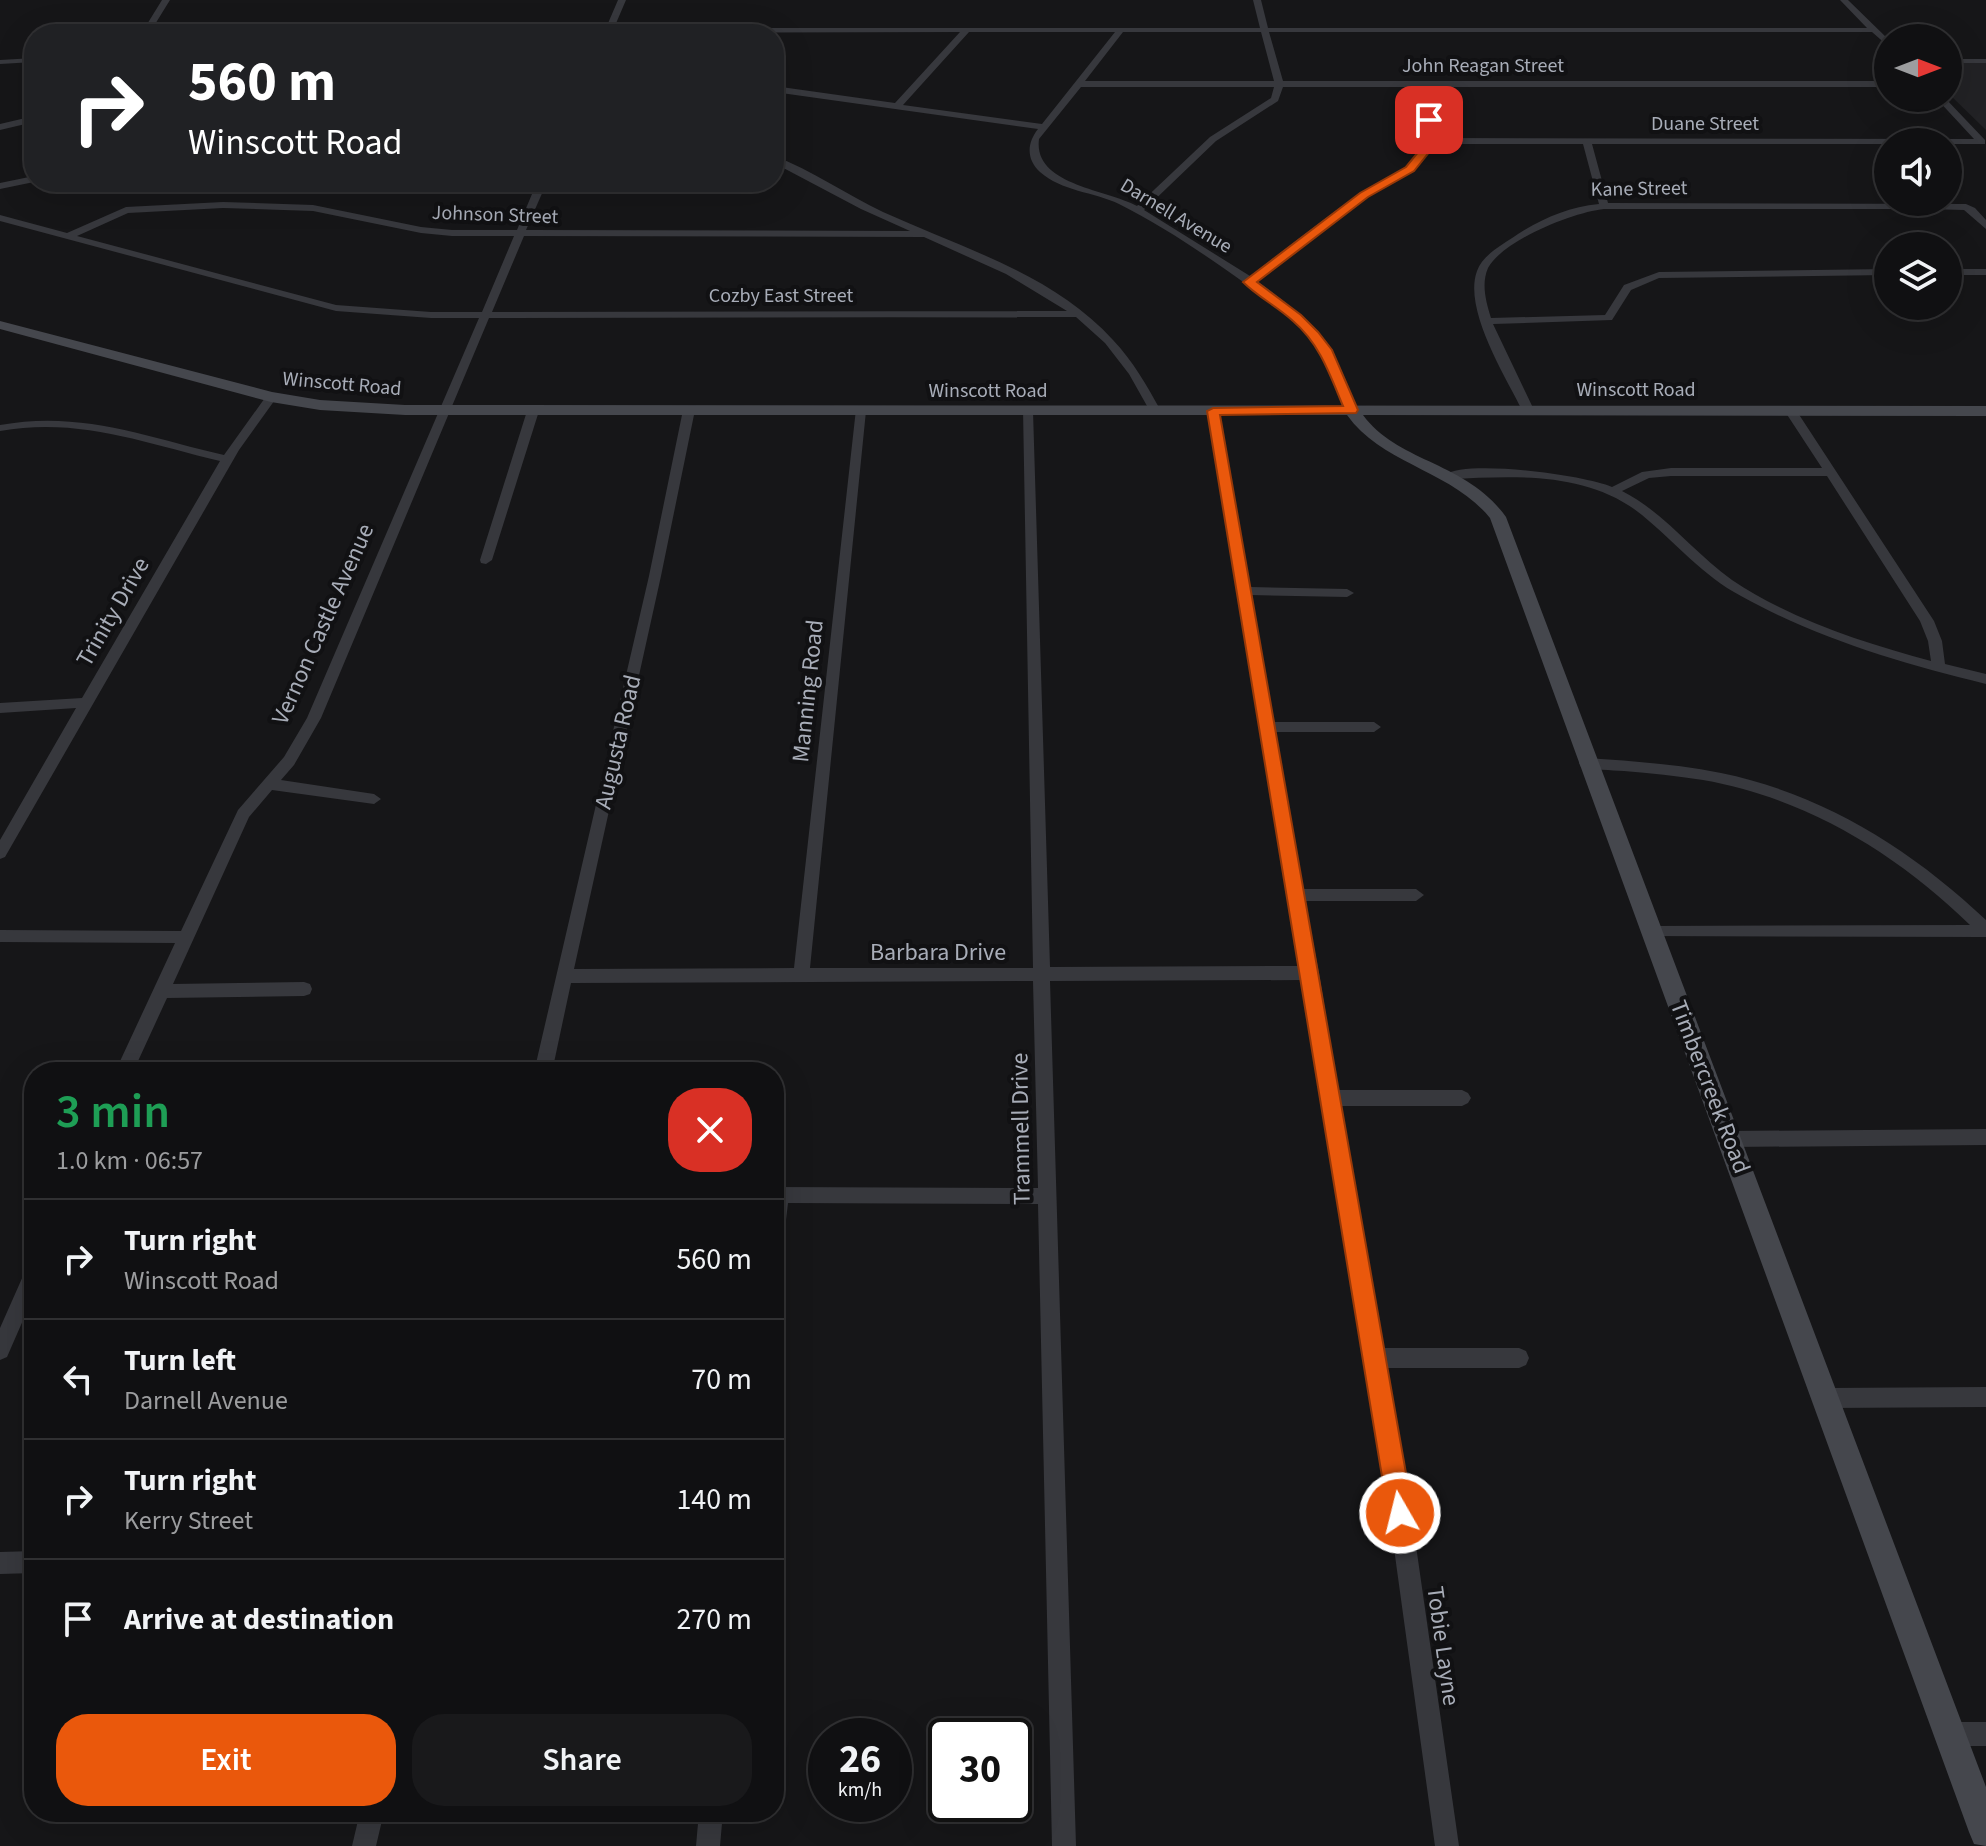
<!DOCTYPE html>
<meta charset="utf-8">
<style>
body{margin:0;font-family:"Source Sans 3",sans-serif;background:#19191b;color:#f1f3f6;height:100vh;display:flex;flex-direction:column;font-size:30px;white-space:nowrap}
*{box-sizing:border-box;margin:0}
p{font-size:26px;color:#9c9d9f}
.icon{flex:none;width:44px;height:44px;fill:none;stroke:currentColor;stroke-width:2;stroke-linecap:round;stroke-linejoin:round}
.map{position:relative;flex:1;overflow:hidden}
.side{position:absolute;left:24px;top:1062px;width:760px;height:760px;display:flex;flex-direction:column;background:#101012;border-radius:32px;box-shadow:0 8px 32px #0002,0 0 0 2px #303032}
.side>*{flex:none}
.top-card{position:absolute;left:24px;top:24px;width:760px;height:168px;border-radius:32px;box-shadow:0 8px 32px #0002,0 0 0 2px #303032;background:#202124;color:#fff;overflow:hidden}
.needle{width:52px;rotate:90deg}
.controls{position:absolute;left:1874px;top:24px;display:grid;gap:16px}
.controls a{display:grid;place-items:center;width:88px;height:88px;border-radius:50%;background:#101012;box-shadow:0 8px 32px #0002,0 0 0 2px #303032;font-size:40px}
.speed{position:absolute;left:808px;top:1718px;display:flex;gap:16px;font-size:40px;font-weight:700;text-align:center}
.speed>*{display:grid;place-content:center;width:104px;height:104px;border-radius:50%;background:#101012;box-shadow:0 8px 32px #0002,0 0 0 2px #303032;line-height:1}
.speed small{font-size:20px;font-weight:400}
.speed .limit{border:4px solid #111;border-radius:12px;background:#fff;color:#111}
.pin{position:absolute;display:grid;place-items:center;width:68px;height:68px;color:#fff;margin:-34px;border-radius:16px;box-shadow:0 4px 12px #0006}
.me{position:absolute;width:88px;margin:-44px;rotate:352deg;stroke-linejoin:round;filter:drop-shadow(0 0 6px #0008)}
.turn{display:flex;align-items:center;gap:28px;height:168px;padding:0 32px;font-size:36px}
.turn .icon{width:104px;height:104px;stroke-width:2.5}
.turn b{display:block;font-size:56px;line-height:68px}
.round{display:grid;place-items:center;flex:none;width:84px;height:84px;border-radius:32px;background:#19191b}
.summary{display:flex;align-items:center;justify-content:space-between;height:136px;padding:0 32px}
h1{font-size:48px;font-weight:600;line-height:60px;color:#1e9e55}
.action{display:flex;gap:16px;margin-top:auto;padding:16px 32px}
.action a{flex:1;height:92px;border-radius:32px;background:#ea580c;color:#fff;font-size:32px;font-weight:600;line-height:92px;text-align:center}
.action a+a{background:#19191b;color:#f1f3f6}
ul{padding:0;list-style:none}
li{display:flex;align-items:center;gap:24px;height:120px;padding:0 32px;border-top:2px solid #303032}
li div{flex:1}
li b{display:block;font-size:30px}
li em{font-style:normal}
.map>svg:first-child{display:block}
.built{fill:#222225}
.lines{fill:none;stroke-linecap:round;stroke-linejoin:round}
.street{fill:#37383d;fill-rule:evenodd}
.secondary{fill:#45474d;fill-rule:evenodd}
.route{fill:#ea580c;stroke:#983908;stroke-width:2}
.labels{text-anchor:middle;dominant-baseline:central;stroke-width:8;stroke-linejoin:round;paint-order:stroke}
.far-street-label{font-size:20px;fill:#a8adb8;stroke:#111113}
.street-label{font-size:24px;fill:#a8adb8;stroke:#111113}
</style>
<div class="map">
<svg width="1986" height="1846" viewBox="0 0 1986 1846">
<rect width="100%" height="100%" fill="#161618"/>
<path class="built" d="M1948,63H1986V130L1948,93Z"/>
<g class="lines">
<path class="street" d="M162,0H170L149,34H141Z
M618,0H626L614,28H1260L1253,0H1261L1268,28H1867L1840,0H1848L1888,39V46L1872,32H1269L1283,81H1888V87H1421L1433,120L1432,138L1974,139L1936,98H1945L1985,140V144H1592L1608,203L1966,204L1975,208L1986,220V229L1964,210L1926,209H1604C1574,212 1503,240 1488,268C1481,284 1486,302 1491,318L1605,315L1624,285L1659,272L1888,269V275L1659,278L1631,290L1612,320L1493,324L1534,410L1528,413L1522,410C1505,376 1463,309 1477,271C1483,254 1504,244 1518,234C1543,218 1569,207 1599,204L1583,144H1431L1429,151L1413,171L1367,197L1257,281C1315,322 1331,345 1357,410L1351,413L1345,410C1338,390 1332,366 1319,349C1300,322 1272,303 1246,284C1207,256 1163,226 1119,204C1094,192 1061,191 1040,172C1026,159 1027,143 1038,129L774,92V86L895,103L960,32L185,34L189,32L362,28H606ZM969,32H1115L1042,124L903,105ZM1123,32H1261L1274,81H1085ZM1081,87H1274L1271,98L1210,137L1137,206C1106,189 1033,185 1039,139ZM1283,87H1413C1420,108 1432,129 1419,151C1406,174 1379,180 1359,194C1322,220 1286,249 1250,276L1144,210L1216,141L1278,101Z
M34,58V62L0,64V60Z
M1948,59H1986V63H1948Z
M34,116V122L0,130V124Z
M774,156C812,170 847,195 883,212C962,248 1053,274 1113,340C1133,361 1147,386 1161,411L1151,413L1129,374L1105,343L1076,317L489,318L321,718L294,765L281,780L374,794L381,799L374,804L272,790L249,817L173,984L304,982L310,984L312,989L310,994L304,996L167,998L133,1072H115L175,943L0,942V930L181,931L238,810L284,757L307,718L479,318H431L336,311L0,221V215L67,233L126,207L223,202L313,205L421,227L452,230H517L537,182H547L526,230L910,231L861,209L774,163ZM223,208L313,211L421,233L452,236H514L482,312H431L336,305L77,236L128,213ZM524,236L924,237L1006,274L1067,311L492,312Z
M34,176V182L0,189V183Z
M1948,269H1986V275H1948Z
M267,395L277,397L239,450L5,857L0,859V840L76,708L0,713V703L82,698L220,461C144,443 79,417 0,431V425C80,410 147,437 224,455Z
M689,407L695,410L661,576L574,969L794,968L856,409L866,411L810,968H1033L1023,409L1033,411L1050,967L1300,966L1207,411L1209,409L1219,411L1250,587L1347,589L1354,593L1347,597L1251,595L1273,722H1374L1381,727L1374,732H1275L1302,889H1416L1424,895L1416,901H1305L1319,973L1338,1090H1462L1468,1093L1471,1098L1468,1103L1462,1106H1340L1383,1348H1519L1526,1351L1529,1358L1526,1365L1519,1368H1386L1407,1483L1459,1846H1435L1385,1483L1302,980L1050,981L1076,1846H1052L1038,1204L788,1203L783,1245L781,1251L774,1254V1187L1038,1188L1033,981L571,983L552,1072H534L649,576L683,410Z
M1790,407L1796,410L1934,621L1942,641L1945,664L1986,674V684C1901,663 1818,639 1741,596C1703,576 1675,542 1642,515C1588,471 1516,476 1450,479L1444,475C1467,459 1584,475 1612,487L1642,472L1671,468H1822L1784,410ZM1671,476H1827L1920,621L1928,641L1931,661C1863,643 1790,619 1732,580C1694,553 1664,512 1622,491L1649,478Z
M533,408L539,411L492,560L486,564L481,563L480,560L527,411Z
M1586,758C1631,761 1676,764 1721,773C1823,794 1911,849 1986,920V937L1644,936L1642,932L1644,928L1650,926L1970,925C1896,853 1806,798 1703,780C1677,776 1650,773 1624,771C1610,770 1595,770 1581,767L1579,763L1581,759Z
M1986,1129V1145L1730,1147L1724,1145L1721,1139L1724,1133L1730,1131Z
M34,1264V1295L7,1357L0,1360V1328L27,1267Z
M1986,1387V1407L1829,1408L1822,1405L1819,1398L1822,1391L1829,1388Z
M34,1551V1573L0,1574V1552Z
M1951,1722H1986V1746H1951L1943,1742L1939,1734L1943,1726Z
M360,1812H384L376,1846H352Z
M699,1812H723L720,1846H696Z"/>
<path class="secondary" d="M0,321L272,392L320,400L405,405L1986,406V416L1363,415C1398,463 1466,461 1506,517L1986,1787V1846L1974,1844L1969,1832L1490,518C1451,470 1383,465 1347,415H405L320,410L271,402L0,329Z"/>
</g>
<path class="route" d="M1429,117L1434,120L1430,151L1414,171L1368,197L1257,282L1301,315L1318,332L1332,350L1358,410L1356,413L1220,415L1413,1513L1409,1522L1400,1525L1392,1522L1388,1513L1207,411L1213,408L1343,406C1330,375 1320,344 1293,321C1278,307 1258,297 1243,282L1360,193L1406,167L1419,151L1424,120Z"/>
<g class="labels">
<g class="far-street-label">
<text x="1483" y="66">John Reagan Street</text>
<text x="1705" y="124">Duane Street</text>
<text transform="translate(1639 189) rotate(-1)">Kane Street</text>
<text transform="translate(495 215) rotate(2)">Johnson Street</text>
<text transform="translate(1176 216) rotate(31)">Darnell Avenue</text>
<text x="781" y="296">Cozby East Street</text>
<text transform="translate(342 384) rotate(5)">Winscott Road</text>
<text x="1636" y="390">Winscott Road</text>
<text x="988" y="391">Winscott Road</text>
</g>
<g class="street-label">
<text transform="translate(113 612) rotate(-60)">Trinity Drive</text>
<text transform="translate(323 624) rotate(-66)">Vernon Castle Avenue</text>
<text transform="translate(808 691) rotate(-84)">Manning Road</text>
<text transform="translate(618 742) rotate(-77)">Augusta Road</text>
<text x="938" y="952">Barbara Drive</text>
<text transform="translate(1710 1087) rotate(69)">Timbercreek Road</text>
<text transform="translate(1021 1129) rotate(-91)">Trammell Drive</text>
<text transform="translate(1443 1646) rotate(82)">Tobie Layne</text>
</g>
</g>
</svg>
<div class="controls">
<a><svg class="needle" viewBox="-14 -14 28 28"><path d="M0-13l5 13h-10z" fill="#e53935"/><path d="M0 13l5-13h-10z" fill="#9c9d9f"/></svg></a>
<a><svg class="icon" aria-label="sound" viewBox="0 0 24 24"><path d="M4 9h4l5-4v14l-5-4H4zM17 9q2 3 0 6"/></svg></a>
<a><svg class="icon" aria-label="layers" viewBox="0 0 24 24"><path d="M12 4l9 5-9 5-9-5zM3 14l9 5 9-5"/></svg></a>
</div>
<div class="speed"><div>26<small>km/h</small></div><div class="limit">30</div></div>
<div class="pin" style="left:1429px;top:120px;background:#d93025"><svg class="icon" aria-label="arrive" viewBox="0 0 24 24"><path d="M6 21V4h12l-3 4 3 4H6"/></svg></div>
<svg class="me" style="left:1400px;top:1513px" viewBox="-20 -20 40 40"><circle r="17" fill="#ea580c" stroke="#fff" stroke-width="3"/><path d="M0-11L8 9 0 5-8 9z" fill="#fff"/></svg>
<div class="top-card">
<div class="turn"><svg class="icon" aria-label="right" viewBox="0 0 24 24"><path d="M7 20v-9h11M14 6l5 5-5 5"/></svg><div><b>560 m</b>Winscott Road</div></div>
</div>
<section class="side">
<div class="summary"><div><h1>3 min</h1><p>1.0 km · 06:57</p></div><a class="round" style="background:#d93025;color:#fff"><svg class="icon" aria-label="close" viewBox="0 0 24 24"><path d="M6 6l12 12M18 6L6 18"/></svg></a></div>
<ul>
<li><svg class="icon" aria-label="right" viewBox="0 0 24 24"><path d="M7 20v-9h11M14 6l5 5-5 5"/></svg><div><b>Turn right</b><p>Winscott Road</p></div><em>560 m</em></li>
<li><svg class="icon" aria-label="left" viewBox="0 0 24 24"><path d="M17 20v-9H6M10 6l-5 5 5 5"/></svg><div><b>Turn left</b><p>Darnell Avenue</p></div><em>70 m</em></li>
<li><svg class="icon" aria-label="right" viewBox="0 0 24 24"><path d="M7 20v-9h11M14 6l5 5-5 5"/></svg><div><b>Turn right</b><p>Kerry Street</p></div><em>140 m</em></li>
<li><svg class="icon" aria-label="arrive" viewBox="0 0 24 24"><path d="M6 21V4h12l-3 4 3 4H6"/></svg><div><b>Arrive at destination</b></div><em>270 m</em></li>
</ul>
<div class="action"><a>Exit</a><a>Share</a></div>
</section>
</div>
